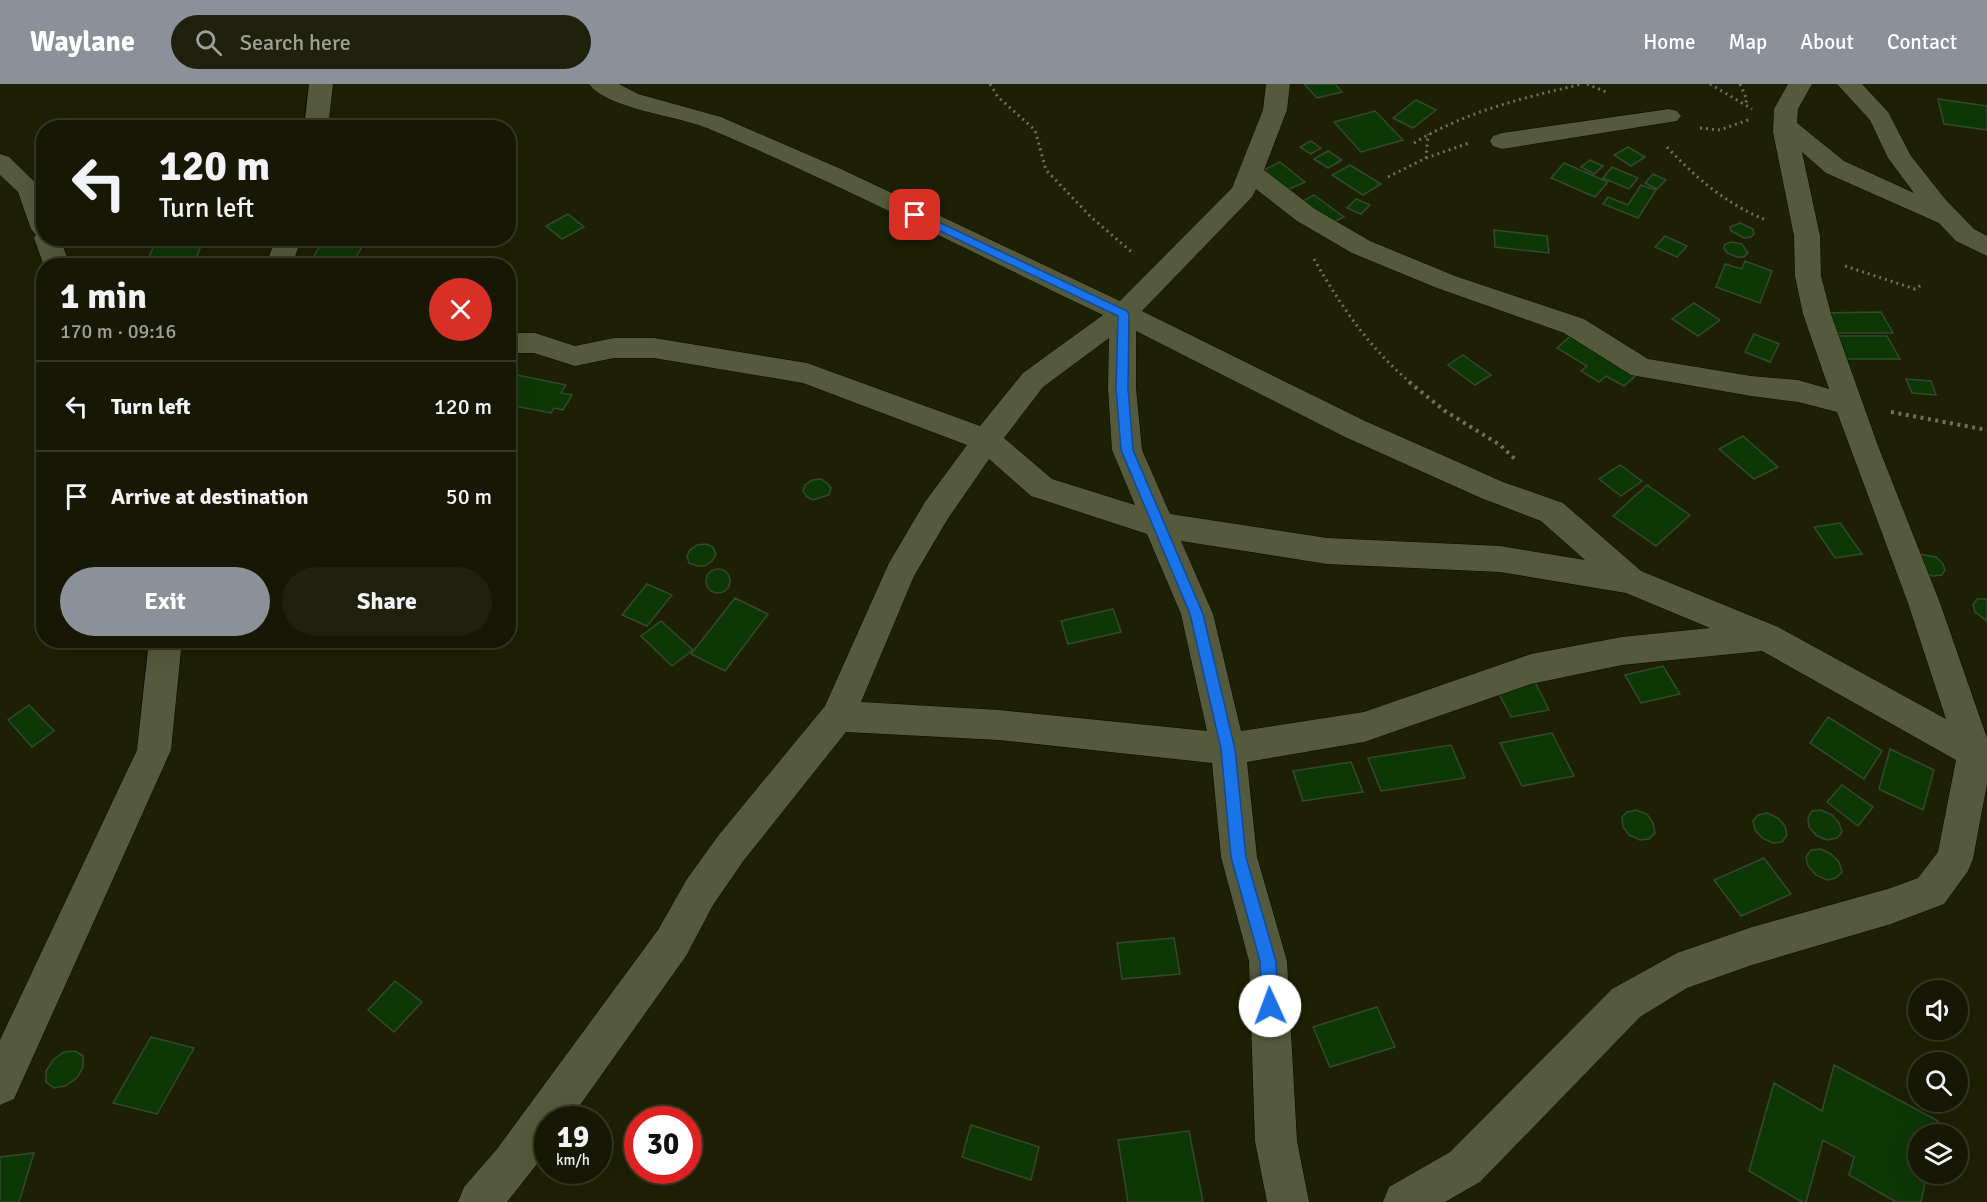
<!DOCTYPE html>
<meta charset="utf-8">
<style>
body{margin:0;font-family:Signika,sans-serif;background:#1f210d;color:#f1f3f6;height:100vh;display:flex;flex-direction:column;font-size:22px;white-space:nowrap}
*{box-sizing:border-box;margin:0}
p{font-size:20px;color:#9ea09a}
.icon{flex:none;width:33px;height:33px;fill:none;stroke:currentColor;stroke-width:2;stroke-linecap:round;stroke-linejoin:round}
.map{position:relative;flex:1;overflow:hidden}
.sheet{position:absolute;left:36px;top:174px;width:480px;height:390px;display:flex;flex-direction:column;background:#161803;border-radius:24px;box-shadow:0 6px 24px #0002,0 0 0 2px #353725}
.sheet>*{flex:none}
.guide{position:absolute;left:36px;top:36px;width:480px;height:126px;border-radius:24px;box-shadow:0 6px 24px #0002,0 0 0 2px #353725;background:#161803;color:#f1f3f6;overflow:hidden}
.controls{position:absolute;left:1908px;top:896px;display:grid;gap:12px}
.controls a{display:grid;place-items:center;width:60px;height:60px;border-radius:50%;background:#161803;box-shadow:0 6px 24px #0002,0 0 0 2px #353725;font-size:30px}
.speed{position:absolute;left:534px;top:1022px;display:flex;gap:12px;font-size:30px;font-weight:700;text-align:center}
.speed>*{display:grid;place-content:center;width:78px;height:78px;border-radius:50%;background:#161803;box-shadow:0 6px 24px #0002,0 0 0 2px #353725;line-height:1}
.speed small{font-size:15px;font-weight:400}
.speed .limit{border:9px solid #d22;background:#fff;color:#111}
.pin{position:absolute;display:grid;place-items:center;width:51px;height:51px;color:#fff;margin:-26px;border-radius:12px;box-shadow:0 3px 9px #0006}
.me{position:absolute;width:66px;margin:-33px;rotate:358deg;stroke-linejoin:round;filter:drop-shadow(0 0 4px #0008)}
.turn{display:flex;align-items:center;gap:21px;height:126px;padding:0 24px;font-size:27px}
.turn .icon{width:78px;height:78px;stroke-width:2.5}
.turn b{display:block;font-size:42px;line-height:51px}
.round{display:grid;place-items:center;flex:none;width:63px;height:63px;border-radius:32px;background:#1f210d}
.overview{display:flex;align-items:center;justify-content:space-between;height:102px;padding:0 24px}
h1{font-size:36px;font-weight:700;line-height:45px}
.action{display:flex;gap:12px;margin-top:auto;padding:12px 24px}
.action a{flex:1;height:69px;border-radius:36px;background:#8c9099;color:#fff;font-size:24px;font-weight:700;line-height:69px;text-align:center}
.action a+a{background:#1f210d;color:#f1f3f6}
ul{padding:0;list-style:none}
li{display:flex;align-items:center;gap:18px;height:90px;padding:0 24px;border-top:2px solid #353725}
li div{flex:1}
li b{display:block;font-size:22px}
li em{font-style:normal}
header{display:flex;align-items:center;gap:36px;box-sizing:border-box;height:84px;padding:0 30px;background:#8c9099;color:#fff}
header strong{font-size:28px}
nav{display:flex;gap:33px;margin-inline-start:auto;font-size:21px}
.search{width:420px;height:54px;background:#1f210d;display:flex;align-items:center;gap:15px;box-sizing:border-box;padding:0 21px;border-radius:33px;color:#9ea09a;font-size:22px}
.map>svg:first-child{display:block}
.building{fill:#0e3706;stroke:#344831;stroke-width:1.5}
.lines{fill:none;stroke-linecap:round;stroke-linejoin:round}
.minor-casing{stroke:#080a00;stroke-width:1}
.path-far1{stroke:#6e7058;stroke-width:3;stroke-dasharray:2 4;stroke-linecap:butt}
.path{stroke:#6e7058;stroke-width:4;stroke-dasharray:3 4.5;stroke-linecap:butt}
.minor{fill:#565a3c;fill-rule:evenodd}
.route{fill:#1a73e8;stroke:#114b97;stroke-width:1.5}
</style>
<header>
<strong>Waylane</strong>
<div class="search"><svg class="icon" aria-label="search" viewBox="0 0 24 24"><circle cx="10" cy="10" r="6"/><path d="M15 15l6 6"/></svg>Search here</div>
<nav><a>Home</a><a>Map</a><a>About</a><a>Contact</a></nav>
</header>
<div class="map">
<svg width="1987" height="1118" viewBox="0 0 1987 1118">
<rect width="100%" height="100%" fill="#1e2004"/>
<path class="building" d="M1304,0H1335L1342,8L1317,14Z
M1938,15L1987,22V46L1944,40Z
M1416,16L1436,26L1413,44L1393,34Z
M1375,27L1403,56L1361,68L1334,38Z
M1311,57L1321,64L1311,70L1300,63Z
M1628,63L1645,73L1631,82L1614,71Z
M1328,67L1342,76L1328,84L1314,75Z
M1590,76L1603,82L1594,90L1581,83Z
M1280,78L1305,98L1285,107L1260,88Z
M1564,79L1608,98L1595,113L1551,94Z
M1350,81L1381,100L1363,111L1332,91Z
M1612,83L1638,94L1629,105L1603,94Z
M1653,90L1666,96L1657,105L1645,99Z
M1641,101L1656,106L1638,134L1603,120L1608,113L1628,121Z
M1314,111L1344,133L1327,141L1298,120Z
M1356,115L1370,121L1361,130L1347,124Z
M568,130L584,143L562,155L546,142Z
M1740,139L1753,145L1754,150L1751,153L1744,154L1731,147L1730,143Z
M1494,146L1547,152L1549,169L1495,163Z
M1665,152L1687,162L1677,173L1655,163Z
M203,157L196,174L147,177L155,160Z
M323,157L364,159L355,175L341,174L337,182H308Z
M1731,158L1742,160L1748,169L1744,173H1737L1727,169L1724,164L1725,160Z
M1745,177L1772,187L1760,219L1716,203L1725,180L1742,185Z
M1694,219L1720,236L1698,252L1672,235Z
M1881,228L1893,249H1831L1820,229Z
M1574,249L1640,288L1624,302L1606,292L1599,298L1581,287L1587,282L1557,264Z
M1754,250L1779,260L1770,278L1745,268Z
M1832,252H1887L1900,275H1845Z
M1463,271L1491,291L1475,301L1448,281Z
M512,290L566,301L561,309L572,311L563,326L554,324L551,329L510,321L515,313L508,312V296Z
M1906,295L1931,297L1936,311L1912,309Z
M1743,352L1778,383L1754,395L1719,365Z
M1620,381L1642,397L1621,412L1599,395Z
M821,395L827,399L831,404L829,411L813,416L807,413L803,407L805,401L812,396Z
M1647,401L1690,431L1656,462L1613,432Z
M1840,439L1862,470L1835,474L1814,443Z
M706,460L713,463L716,470L712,477L705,482H697L689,479L687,472L690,466L697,461Z
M1919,470L1936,473L1943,480L1945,486L1942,491L1933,492L1924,489Z
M706 497a12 12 0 1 1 24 0a12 12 0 1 1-24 0Z
M647,500L672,511L647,542L622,531Z
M735,514L768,530L725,587L691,570Z
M1977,515H1987V537L1975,528L1973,521Z
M1113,525L1121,548L1068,560L1061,537Z
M661,537L693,566L672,582L641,552Z
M1663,582L1680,610L1641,619L1625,591Z
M1533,594L1549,626L1511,633L1495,602Z
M29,621L54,647L32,663L8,636Z
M1828,633L1882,667L1864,695L1810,659Z
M1552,649L1574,692L1522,702L1500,659Z
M1451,661L1465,694L1381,707L1368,674Z
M1890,665L1934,686L1923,726L1879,705Z
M1351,678L1363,708L1303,717L1293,687Z
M1842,701L1873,723L1858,742L1827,718Z
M1636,726L1647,730L1653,739L1655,749L1649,755L1640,756L1629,751L1623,743L1622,733L1627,728Z
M1821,726L1832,731L1839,739L1842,748L1837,754L1827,756L1817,752L1809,743L1808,734L1812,727Z
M1767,729L1778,734L1785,742L1787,751L1782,758L1773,759L1762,754L1755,746L1753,737L1758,731Z
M1821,765L1831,770L1839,778L1842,788L1836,794L1827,796L1816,791L1808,782L1806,773L1811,766Z
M1764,774L1791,810L1741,832L1714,796Z
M1174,854L1180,890L1122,895L1117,859Z
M395,897L422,918L394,948L368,926Z
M1377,923L1395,963L1330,983L1313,943Z
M151,953L194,964L157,1030L113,1019Z
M75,967L83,972V983L77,994L65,1002L54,1004L46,998V987L53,976L64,968Z
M1834,981L1938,1037L1935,1050H1918V1089H1927L1921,1118H1896L1849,1091L1854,1073L1823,1056L1806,1118H1802L1749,1087L1774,999L1822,1027Z
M971,1041L1039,1063L1031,1096L962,1073Z
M1189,1047L1203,1118H1128L1118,1056Z
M34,1069L19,1118H0V1073Z"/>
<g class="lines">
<g class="minor-casing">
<path id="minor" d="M309,0H333L328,44H304Z
M589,0H619L638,10L721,33L841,85L1120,217L1232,104L1263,26L1266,0H1290L1287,26L1264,86L1315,125L1370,157L1455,192L1584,235L1648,275L1751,292L1798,296L1829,305L1803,230L1795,192L1794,152L1773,48L1774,25L1788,0H1812L1798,25L1797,39L1844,77L1914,109L1888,74L1870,36L1837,0H1862L1888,28L1911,72L1945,115L1974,145L1987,152V172L1956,157L1939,139L1826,89L1802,68L1820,152L1821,192L1831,230L1878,362L1940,519L1987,654V700L1973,775L1968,787L1944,820L1891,840L1752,881L1687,904L1640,933L1480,1098L1445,1118H1383L1389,1103L1450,1068L1612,905L1677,869L1752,843L1891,804L1918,794L1938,768L1956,676L1762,567L1622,581L1531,600L1364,658L1247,678L1257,773L1287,877L1297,1057L1309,1118H1267L1255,1057L1249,877L1221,773L1212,679L999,656L846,648L744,776L713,821L686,872L570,1035H548V1066L507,1118H458L464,1103L497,1065L658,846L687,795L718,752L825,622L889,479L925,418L967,361L803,299L654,274H614L575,282L534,269H508V249H535L575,262L614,254H654L807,279L980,342L1023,289L1103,231C971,168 842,101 707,44C679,32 607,25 589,0ZM1256,105L1297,137L1352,169L1437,204L1564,249L1631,291L1751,312L1798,318L1837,328L1908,519L1946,635L1778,543L1641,487L1563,419L1503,398L1365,337L1142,227L1252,113ZM1136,247L1345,353L1481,414L1541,437L1585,476L1500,462L1327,454L1170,430L1142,366L1136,304ZM1109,254L1108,304L1112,366L1135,421L1052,395L1004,354L1043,303ZM989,375L1031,412L1147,450L1181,530L1207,647L999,626L861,618L914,492L947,436ZM1181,457L1327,480L1500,488L1626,509L1710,544L1622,553L1531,570L1364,628L1241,647L1213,530Z
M1669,25L1677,27L1681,32L1677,37L1502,65L1493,62L1490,57L1493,52L1502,49Z
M0,70L9,73L41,104L44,109V154H60L70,182H44L34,154L36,151L31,145L18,108L0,91Z
M270,154H296L299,161L292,182H266L273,161Z
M149,556H182L171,666L14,1015L0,1021V956L137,666Z"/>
</g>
<path class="path-far1" d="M990,0L998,13L1035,46L1046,86L1091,133L1134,170
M1587,0L1609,9
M1710,0L1752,25
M1740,0L1747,16L1744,21
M1700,44L1720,46L1751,35
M1414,59C1467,27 1523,14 1582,0
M1667,63C1696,94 1726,120 1766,136
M1426,74L1469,59
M1388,93L1426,74L1428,50
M1314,175C1340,221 1370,265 1411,299
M1845,182L1915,205L1923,200"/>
<path class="path" d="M1409,298L1445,327L1500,361L1516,376
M1891,328L1987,346"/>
<use href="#minor" class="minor"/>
</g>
<path class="route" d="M915,127L1127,227L1129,230L1128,304L1133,366L1203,530L1235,665L1246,773L1276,877L1278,922L1276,928L1270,930L1264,928L1262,922L1260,877L1231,773L1221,665L1190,530L1121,366L1116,304L1118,232L911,133L910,131Z"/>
</svg>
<div class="controls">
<a><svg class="icon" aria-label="sound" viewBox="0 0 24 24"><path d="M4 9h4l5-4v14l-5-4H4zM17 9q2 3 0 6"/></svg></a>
<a><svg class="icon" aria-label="search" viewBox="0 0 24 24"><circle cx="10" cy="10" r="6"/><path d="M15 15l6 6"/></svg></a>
<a><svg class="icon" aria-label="layers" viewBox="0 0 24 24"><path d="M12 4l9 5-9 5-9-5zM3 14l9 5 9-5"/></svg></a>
</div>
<div class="speed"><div>19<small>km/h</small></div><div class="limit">30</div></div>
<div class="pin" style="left:915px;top:131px;background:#d93025"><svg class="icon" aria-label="arrive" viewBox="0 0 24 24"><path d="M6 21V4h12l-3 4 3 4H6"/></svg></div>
<svg class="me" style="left:1270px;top:922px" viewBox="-20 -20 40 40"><circle r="19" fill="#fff"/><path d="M0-13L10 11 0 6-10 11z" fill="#1a73e8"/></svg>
<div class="guide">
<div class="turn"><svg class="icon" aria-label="left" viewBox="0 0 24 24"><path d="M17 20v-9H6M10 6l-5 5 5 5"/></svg><div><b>120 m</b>Turn left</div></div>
</div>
<section class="sheet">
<div class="overview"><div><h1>1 min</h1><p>170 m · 09:16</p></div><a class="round" style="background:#d93025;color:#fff"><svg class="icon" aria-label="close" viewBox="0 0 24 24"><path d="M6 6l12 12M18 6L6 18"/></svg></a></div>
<ul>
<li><svg class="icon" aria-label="left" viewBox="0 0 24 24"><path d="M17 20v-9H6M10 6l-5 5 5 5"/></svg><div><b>Turn left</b></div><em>120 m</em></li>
<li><svg class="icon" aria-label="arrive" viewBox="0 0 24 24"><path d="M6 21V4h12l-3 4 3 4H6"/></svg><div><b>Arrive at destination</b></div><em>50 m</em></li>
</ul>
<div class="action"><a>Exit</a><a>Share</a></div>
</section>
</div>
